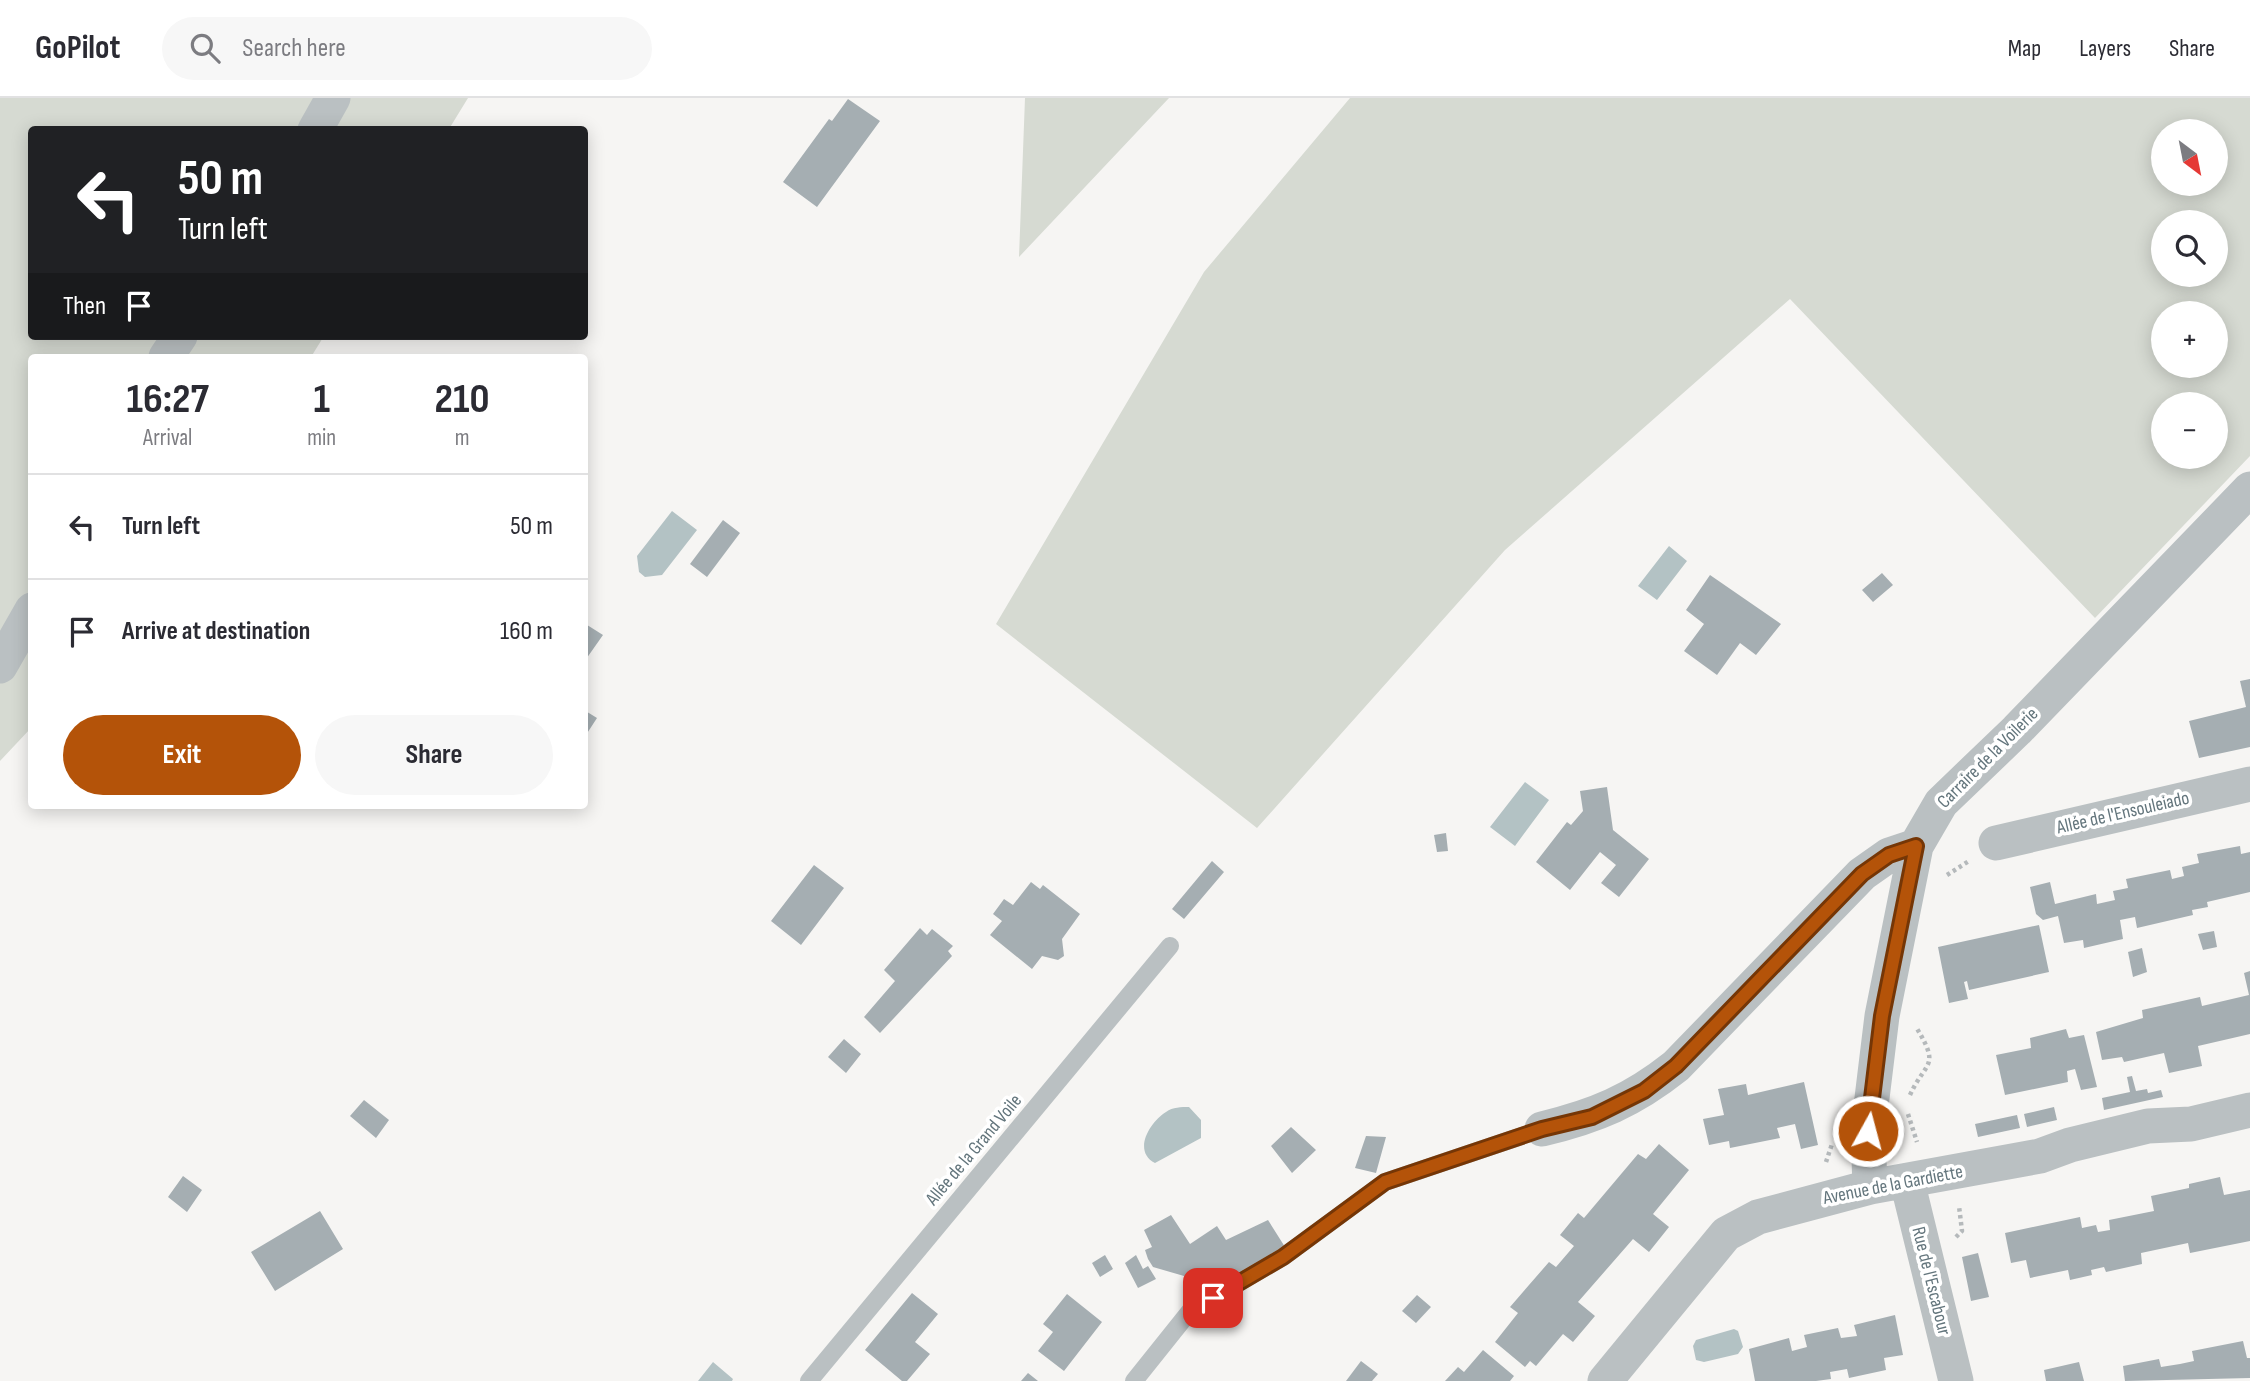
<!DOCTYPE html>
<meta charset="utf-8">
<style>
body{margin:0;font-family:"Sofia Sans Condensed",sans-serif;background:#f7f7f7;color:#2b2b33;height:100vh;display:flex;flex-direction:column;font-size:26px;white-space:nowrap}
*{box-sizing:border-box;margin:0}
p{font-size:23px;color:#7c7c81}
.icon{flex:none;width:38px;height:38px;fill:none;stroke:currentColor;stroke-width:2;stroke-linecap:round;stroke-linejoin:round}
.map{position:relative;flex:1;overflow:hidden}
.panel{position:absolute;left:28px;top:256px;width:560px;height:455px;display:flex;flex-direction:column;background:#fff;border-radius:7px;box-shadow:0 4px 18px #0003}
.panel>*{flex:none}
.top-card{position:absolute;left:28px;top:28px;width:560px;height:214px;border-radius:7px;box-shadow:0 4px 18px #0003;background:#202124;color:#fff;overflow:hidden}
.needle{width:46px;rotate:148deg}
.buttons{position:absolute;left:2151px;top:21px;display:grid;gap:14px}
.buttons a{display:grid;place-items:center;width:77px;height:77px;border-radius:50%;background:#fff;box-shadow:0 4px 18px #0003;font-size:35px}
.pin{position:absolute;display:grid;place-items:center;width:60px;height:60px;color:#fff;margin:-30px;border-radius:14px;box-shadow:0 4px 10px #0006}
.me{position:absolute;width:77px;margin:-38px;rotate:7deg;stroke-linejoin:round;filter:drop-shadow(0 0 5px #0008)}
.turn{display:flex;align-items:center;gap:24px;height:147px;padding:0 35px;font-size:32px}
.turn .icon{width:91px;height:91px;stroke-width:2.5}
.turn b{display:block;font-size:49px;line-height:60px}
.then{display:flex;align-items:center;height:66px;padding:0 35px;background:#0003;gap:14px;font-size:26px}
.eta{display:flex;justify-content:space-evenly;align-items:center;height:119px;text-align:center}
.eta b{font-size:42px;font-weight:700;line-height:49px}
.action{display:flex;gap:14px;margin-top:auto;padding:14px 35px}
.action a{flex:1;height:80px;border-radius:42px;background:#b45309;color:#fff;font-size:28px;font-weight:700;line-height:80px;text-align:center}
.action a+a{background:#f7f7f7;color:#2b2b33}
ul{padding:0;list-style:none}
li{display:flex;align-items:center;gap:21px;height:105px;padding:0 35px;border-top:2px solid #e1e1e2}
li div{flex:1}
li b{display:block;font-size:26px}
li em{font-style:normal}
header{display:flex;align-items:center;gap:42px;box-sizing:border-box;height:98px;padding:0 35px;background:#fff;border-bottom:2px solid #e1e1e2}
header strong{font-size:33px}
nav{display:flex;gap:38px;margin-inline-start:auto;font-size:24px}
.search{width:490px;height:63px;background:#f7f7f7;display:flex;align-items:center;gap:18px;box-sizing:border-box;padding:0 24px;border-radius:38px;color:#7c7c81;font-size:26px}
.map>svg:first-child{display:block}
.green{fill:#d6dad2;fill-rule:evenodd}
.water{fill:#b3c2c4}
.building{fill:#a5aeb2}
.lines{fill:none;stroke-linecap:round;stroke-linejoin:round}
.path{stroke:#b5b9bb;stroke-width:4.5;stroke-dasharray:3.5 3.5;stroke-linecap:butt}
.lane{stroke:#bac0c2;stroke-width:18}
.street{stroke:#bac0c2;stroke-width:35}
.route-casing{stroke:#753606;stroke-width:18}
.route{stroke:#b45309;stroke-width:12}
.labels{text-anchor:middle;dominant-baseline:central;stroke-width:7;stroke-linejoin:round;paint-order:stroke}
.street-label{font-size:19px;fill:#63757c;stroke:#fff}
</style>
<header>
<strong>GoPilot</strong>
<div class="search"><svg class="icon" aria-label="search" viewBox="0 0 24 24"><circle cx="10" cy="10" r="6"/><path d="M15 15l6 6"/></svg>Search here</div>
<nav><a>Map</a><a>Layers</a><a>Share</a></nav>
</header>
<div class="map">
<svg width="2250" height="1283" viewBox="0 0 2250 1283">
<rect width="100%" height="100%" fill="#f6f5f3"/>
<path class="green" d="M0,0H468L449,31L32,32V238H324L311,259H32L31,630L0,663Z
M1025,0H1169L1019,159Z
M1350,0H2250V358L2095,520L1790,201L1505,452L1257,730L996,526L1204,174ZM2163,33H2216V86H2163ZM2163,124H2216V177H2163ZM2163,215H2216V268H2163ZM2163,306H2216V359H2163Z"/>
<path class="water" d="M672,413L697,432L662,477L645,479L639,474L637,458Z
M1669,448L1687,463L1657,502L1638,488Z
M1525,684L1549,702L1515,748L1490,729Z
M1189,1009L1201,1022V1040L1155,1065C1132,1053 1150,1024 1166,1014C1173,1009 1181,1009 1189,1009Z
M1734,1231L1738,1233L1743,1249L1738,1256L1704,1264L1696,1262L1693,1248L1696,1242Z
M713,1264L733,1281L732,1283H698Z"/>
<path class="building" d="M848,1L880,23L817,109L783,84L829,21L832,23Z
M723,422L740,435L707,479L690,466Z
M1882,475L1893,487L1873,504L1862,492Z
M1710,477L1781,526L1756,557L1740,545L1717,577L1684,553L1704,526L1686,512Z
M584,525L603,537L584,564Z
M2250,581V649L2199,660L2189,623L2246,609L2240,583Z
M584,612L597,620L584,640Z
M1607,689L1613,732L1649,761L1619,799L1601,785L1616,767L1600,754L1570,792L1536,764L1567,724L1571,727L1583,713L1580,693Z
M1446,735L1448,753L1437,754L1434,737Z
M2240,748L2241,756L2250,754V794L2207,804L2208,809L2192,812L2193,817L2137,830L2135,819L2120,822L2123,841L2084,850L2083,842L2064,845L2058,818L2043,822L2036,816L2030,789L2050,784L2055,806L2096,796L2097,806L2115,802L2113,793L2128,790L2126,781L2170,772L2172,781L2184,778L2182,769L2199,765L2197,756Z
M1212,763L1224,774L1184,821L1172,811Z
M814,767L844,790L801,847L771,823Z
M1031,784L1040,791L1043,787L1080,816L1062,841L1064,858L1058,862L1042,858L1032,871L990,837L1002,823L993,816L1004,801L1013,807Z
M2039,827L2049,874L1969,892L1967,883L1964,884L1968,901L1949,905L1938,849Z
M920,830L927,837L932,831L953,848L948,853L952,858L880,935L864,919L895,883L884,872Z
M2214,833L2217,849L2203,852L2198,836Z
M2142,850L2147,874L2133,879L2128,854Z
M2250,873V936L2198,948L2202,968L2169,975L2164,955L2124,964L2122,959L2102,962L2096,934L2143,920L2142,912L2200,899L2202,908L2249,897L2244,875Z
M2066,931L2069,940L2084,937L2097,989L2081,992L2075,971L2067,973L2068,984L2005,997L1996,957L2031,950L2030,940Z
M844,941L861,956L846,975L828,959Z
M2132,978L2136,993L2147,991L2148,995L2161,992L2163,999L2104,1012L2102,1000L2130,994L2127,979Z
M1804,984L1818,1047L1801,1051L1795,1026L1777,1030L1780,1040L1730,1050L1729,1043L1709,1047L1703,1021L1724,1017L1718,991L1746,986L1748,997Z
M364,1002L389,1022L376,1040L350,1018Z
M2054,1009L2057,1022L2027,1029L2024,1016Z
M2017,1017L2020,1030L1978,1039L1975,1026Z
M1291,1029L1316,1052L1292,1075L1271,1048Z
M1366,1038L1386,1039L1376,1075L1355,1070Z
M1659,1046L1689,1072L1653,1116L1669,1129L1649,1154L1633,1141L1578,1204L1595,1218L1573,1244L1563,1236L1536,1268L1530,1263L1525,1269L1495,1244L1518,1215L1510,1209L1549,1164L1556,1169L1574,1148L1560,1137L1578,1115L1584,1120L1638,1056L1646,1061Z
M183,1078L202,1092L187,1114L168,1099Z
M2220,1079L2224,1097L2250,1092V1143L2190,1155L2188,1145L2141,1155L2142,1166L2106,1174L2104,1169L2091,1172L2092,1177L2070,1182L2068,1172L2030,1180L2026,1162L2011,1165L2005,1135L2080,1119L2082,1130L2096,1127L2098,1134L2110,1132L2109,1122L2154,1113L2151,1098L2189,1090V1086Z
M320,1113L343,1151L275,1193L251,1154Z
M1171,1117L1190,1146L1217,1128L1226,1142L1268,1122L1285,1149L1196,1200L1184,1178L1153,1169L1148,1161L1145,1152L1152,1149L1144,1132Z
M1978,1155L1989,1199L1971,1203L1962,1159Z
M1105,1157L1113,1171L1100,1179L1092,1165Z
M1136,1157L1143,1171L1148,1168L1156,1181L1138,1190L1125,1165Z
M912,1195L938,1216L915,1244L930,1256L907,1283H902L865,1252Z
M1067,1196L1102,1224L1064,1273L1038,1253L1053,1234L1043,1226Z
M1417,1197L1431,1209L1416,1225L1402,1213Z
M1895,1217L1903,1257L1884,1260L1886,1272L1849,1280L1847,1271L1830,1274L1831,1281L1816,1283H1755L1749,1251L1789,1240L1792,1253L1807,1249L1804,1237L1838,1230L1841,1240L1857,1238L1854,1227Z
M2243,1243L2247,1260H2250V1280L2125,1283L2123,1268L2159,1261L2161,1269L2180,1266L2194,1263L2192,1253Z
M1483,1252L1514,1278L1510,1283H1445L1458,1269L1464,1274Z
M1361,1263L1378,1276L1372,1283H1346Z
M2079,1264L2084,1283H2046L2044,1272Z
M1028,1275L1038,1283H1021Z"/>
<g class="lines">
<path class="path" d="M1947,777L1969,763
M1910,997C1926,962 1941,970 1916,929
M1908,1016L1917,1044
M1826,1064L1832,1046
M1956,1139L1962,1133L1959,1108"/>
<path class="lane" d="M809,1283L1170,848
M1134,1283L1190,1213L1283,1159L1385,1084L1542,1031"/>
<path class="street" d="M315,32L333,0
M166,259L180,238
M0,568L32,512
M1996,745L2250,686
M1542,1031C1596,1018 1632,1003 1676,968L1862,776L1889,757L1916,748
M1907,1083L1956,1283
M1870,1089L1868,1033L1882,918L1916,748L1941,705L2017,632L2250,391
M1605,1283L1726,1136L1758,1119L1870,1089L2040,1058L2070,1047L2148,1028L2191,1026L2250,1012"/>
</g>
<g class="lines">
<g class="route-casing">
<path id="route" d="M1213,1200L1283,1159L1385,1084L1542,1031L1592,1019L1644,993L1676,968L1862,776L1889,757L1916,748L1882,918L1868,1033"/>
</g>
<use href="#route" class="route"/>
</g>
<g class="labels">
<g class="street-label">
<text transform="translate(1988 660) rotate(-45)">Carraire de la Voilerie</text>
<text transform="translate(2123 715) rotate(-13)">Allée de l'Ensouleiado</text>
<text transform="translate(974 1052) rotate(-50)">Allée de la Grand Voile</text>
<text transform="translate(1893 1087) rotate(-11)">Avenue de la Gardiette</text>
<text transform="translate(1931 1183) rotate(76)">Rue de l'Escabour</text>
</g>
</g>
</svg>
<div class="buttons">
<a><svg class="needle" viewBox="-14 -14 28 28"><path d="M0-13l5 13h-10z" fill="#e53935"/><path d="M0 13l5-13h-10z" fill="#7c7c81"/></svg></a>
<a><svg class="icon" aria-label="search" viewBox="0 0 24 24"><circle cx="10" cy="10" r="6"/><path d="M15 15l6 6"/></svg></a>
<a>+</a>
<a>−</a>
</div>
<div class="pin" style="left:1213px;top:1200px;background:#d93025"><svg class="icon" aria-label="arrive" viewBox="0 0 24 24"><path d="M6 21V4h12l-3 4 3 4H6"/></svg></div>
<svg class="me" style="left:1868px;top:1033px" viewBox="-20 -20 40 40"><circle r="17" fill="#b45309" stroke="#fff" stroke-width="3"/><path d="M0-11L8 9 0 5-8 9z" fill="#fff"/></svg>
<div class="top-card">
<div class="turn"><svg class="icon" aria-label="left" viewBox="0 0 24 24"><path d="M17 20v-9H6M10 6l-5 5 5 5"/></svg><div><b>50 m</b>Turn left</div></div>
<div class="then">Then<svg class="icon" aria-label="arrive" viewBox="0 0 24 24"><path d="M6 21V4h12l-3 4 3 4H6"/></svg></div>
</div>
<section class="panel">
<div class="eta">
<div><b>16:27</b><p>Arrival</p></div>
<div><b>1</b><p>min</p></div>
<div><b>210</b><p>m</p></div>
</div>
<ul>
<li><svg class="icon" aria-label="left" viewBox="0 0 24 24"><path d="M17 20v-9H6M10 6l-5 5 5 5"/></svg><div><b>Turn left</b></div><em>50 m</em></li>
<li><svg class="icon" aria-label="arrive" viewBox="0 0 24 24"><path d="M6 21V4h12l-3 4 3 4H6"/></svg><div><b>Arrive at destination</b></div><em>160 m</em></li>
</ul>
<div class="action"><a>Exit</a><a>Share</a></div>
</section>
</div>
